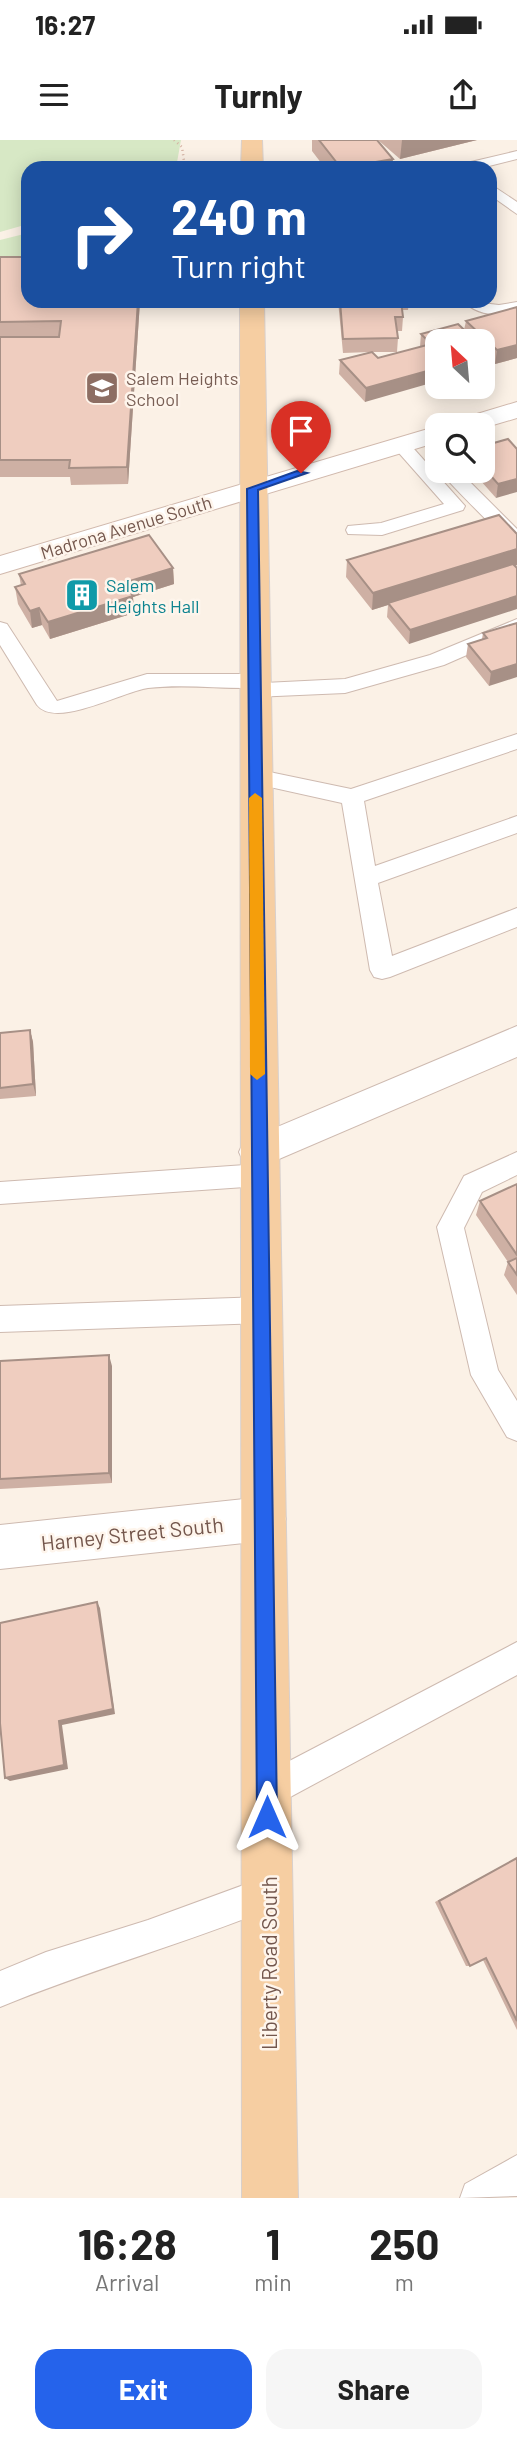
<!DOCTYPE html>
<style>
body{margin:0;font-family:Barlow,sans-serif;background:#f6f6f6;color:#222;height:100vh;display:flex;flex-direction:column;font-size:26px;white-space:nowrap}
*{box-sizing:border-box;margin:0}
p{font-size:23px;color:#767676}
.icon{flex:none;width:38px;height:38px;fill:none;stroke:currentColor;stroke-width:2;stroke-linecap:round;stroke-linejoin:round}
.map{position:relative;height:2058px;overflow:hidden}
.sheet{display:flex;flex-direction:column;background:#fff;flex:1}
.sheet>*{flex:none}
.top-card{position:absolute;left:21px;top:21px;width:476px;height:147px;border-radius:21px;box-shadow:0 4px 18px #0003;background:#1a4fa0;color:#fff;overflow:hidden}
.needle{width:46px;rotate:334deg}
.fabs{position:absolute;left:425px;top:189px;display:grid;gap:14px}
.fabs a{display:grid;place-items:center;width:70px;height:70px;border-radius:14px;background:#fff;box-shadow:0 4px 18px #0003;font-size:35px}
.pin{position:absolute;display:grid;place-items:center;width:60px;height:60px;color:#fff;margin:-72px -30px;border-radius:50% 50% 50% 0;rotate:-45deg;box-shadow:0 0 7px #0007}
.pin .icon{rotate:45deg}
.me{position:absolute;width:77px;margin:-38px;rotate:0deg;stroke-linejoin:round;filter:drop-shadow(0 0 5px #0008)}
.turn{display:flex;align-items:center;gap:24px;height:147px;padding:0 35px;font-size:32px}
.turn .icon{width:91px;height:91px;stroke-width:2.5}
.turn b{display:block;font-size:49px;line-height:60px}
.eta{display:flex;justify-content:space-evenly;align-items:center;height:119px;text-align:center}
.eta b{font-size:42px;font-weight:700;line-height:49px}
.button{display:flex;gap:14px;margin-top:auto;padding:14px 35px}
.button a{flex:1;height:80px;border-radius:21px;background:#2563eb;color:#fff;font-size:28px;font-weight:700;line-height:80px;text-align:center}
.button a+a{background:#f6f6f6;color:#222}
.status{display:flex;justify-content:space-between;align-items:center;height:49px;padding:0 35px;background:#fff;direction:ltr}
.status svg{height:19px;fill:currentColor}
header{display:flex;justify-content:space-between;align-items:center;height:91px;padding:0 35px;background:#fff;font-size:32px;font-weight:700}
.map>svg:first-child{display:block}
.green{fill:#d7e8c5}
.lines{fill:none;stroke-linecap:round;stroke-linejoin:round}
.lane-casing{stroke:#cebab0;stroke-width:2}
.street-casing{stroke:#cebab0;stroke-width:2}
.secondary-casing{stroke:#d1b9ad;stroke-width:2}
.primary-casing{stroke:#d8d0cd;stroke-width:2}
.path{stroke:#d4b1a2;stroke-width:2.5;stroke-dasharray:1 3.5;stroke-linecap:butt}
.lane{fill:#fff;fill-rule:evenodd}
.street{fill:#fff;fill-rule:evenodd}
.secondary{fill:#fff;fill-rule:evenodd}
.primary{fill:#f6cea2;fill-rule:evenodd}
.wall{fill:#ceb0a4}
.shaded-wall{fill:#a79086}
.building{fill:#efcdbf;stroke:#a79086;stroke-width:2}
.route{fill:#2563eb;stroke:#184099;stroke-width:2}
.slow{fill:#f59e0b}
.labels{text-anchor:middle;dominant-baseline:central;stroke-width:5;stroke-linejoin:round;paint-order:stroke}
.far-education-label{font-size:18px;fill:#785e54;stroke:#fef5ec;text-anchor:start}
.far-street-label{font-size:18px;fill:#73564c;stroke:#fef5ec}
.far-culture-label{font-size:18px;fill:#0d838f;stroke:#fef5ec;text-anchor:start}
.street-label{font-size:21px;fill:#73564c;stroke:#fef5ec}
</style>
<div class="status"><b>16:27</b><svg viewBox="0 0 49 12"><path d="M0 12V9h3v3zM5 12V6h3v6zM10 12V3h3v9zM15 12V0h3v12zM26 1h20v11H26zM47 4h2v5h-2z"/></svg></div>
<header><svg class="icon" aria-label="menu" viewBox="0 0 24 24"><path d="M4 6h16M4 12h16M4 18h16"/></svg>Turnly<svg class="icon" aria-label="share" viewBox="0 0 24 24"><path d="M12 15V3M7 8l5-5 5 5M5 13v7h14v-7"/></svg></header>
<div class="map">
<svg width="517" height="2058" viewBox="0 0 517 2058">
<rect width="100%" height="100%" fill="#fbf1e6"/>
<path class="green" d="M0,0H181L176,28H28V84L0,92Z
M28,93V128L0,129V100Z"/>
<g class="lines">
<g class="lane-casing">
<path id="lane" d="M517,11V19L481,28H456L458,25Z
M490,44L517,62V74L490,55Z
M464,161L499,165L517,162V172C499,176 477,176 464,161Z
M400,299L406,300L465,366L463,370L382,395L348,394L346,390L348,386L381,383L444,364L391,304Z
M440,331H459L517,389V407C510,405 447,341 440,331Z
M517,479V493L444,525L345,553L254,557L247,555L245,548C214,548 179,544 148,548C121,552 56,589 37,565L0,505V482L7,484L57,561L147,534H255L262,536L264,543L345,539L430,515Z
M517,594V609L364,661L375,726L517,676V693L378,743L392,816L517,768V787L390,837L382,839L374,837L370,830L342,663L247,642L244,637L247,632L255,629L351,649Z
M517,1012V1035L482,1052L464,1088L498,1230L517,1261V1301L507,1297L471,1235L437,1087L464,1036Z
M259,1024L268,1027L272,1035L268,1043L259,1046L0,1064V1042Z
M261,1157L271,1161L275,1170L271,1179L261,1183L0,1192V1166Z
M517,1502V1535L279,1663L267,1668L255,1663L250,1651L255,1639Z
M268,1736L280,1741L285,1753L280,1765C188,1803 92,1829 0,1867V1831L46,1812L148,1780Z
M517,2015V2056L460,2058L465,2044Z"/>
</g>
<g class="street-casing">
<path id="street" d="M517,886V917L258,1028L244,1023L239,1012L244,1001Z
M264,1357L280,1363L286,1379L280,1395L264,1401L0,1429V1385Z"/>
</g>
<g class="secondary-casing">
<path id="secondary" d="M517,262V278L483,288V285H453L457,280Z
M438,286V302L0,434V416Z"/>
</g>
<g class="primary-casing">
<path id="primary" d="M242,0H262L263,28H241Z
M240,161H264L298,2058H242Z"/>
</g>
<path class="path" d="M174,0L182,7L185,28"/>
<use href="#lane" class="lane"/>
<use href="#street" class="street"/>
<use href="#secondary" class="secondary"/>
<use href="#primary" class="primary"/>
</g>
<path class="wall" d="M312,0H377L392,28H325L312,11Z
M378,0H477L400,19Z
M0,117L140,161L128,344L71,345L70,337H0Z
M338,161H409L408,170H402L403,177L402,191H397L398,198L397,212H372L378,218L420,207L421,194L464,190L466,181L517,167V218L495,224L488,218L487,228L483,229V201H438L365,262L339,234L340,220L370,212L343,213Z
M508,299L496,358L472,331H483V306Z
M517,394V425L409,504L387,477L388,465L372,470L346,437L347,420Z
M173,428L174,444L133,457L134,473L50,499L42,485L32,488L18,464L15,447L21,446L19,434Z
M517,483L489,546L466,517L468,504L482,499L483,493Z
M30,890L33,902L36,956L0,959V893Z
M517,1044V1155L504,1135L508,1122L476,1075L480,1061Z
M0,1221L112,1226V1343L0,1349Z
M517,1718V1890L483,1820L470,1826H466L435,1762Z"/>
<path class="shaded-wall" d="M402,0H477L400,19Z
M393,19L392,28H341Z
M138,161H140L128,344L127,327Z
M517,205V218L495,224L497,210Z
M489,214L487,228L483,229V215Z
M438,228V241L365,262L366,248Z
M517,339V352L496,358L498,344Z
M517,409V425L389,465L388,463V465L372,470L373,453Z
M173,428L174,444L133,457L134,473L50,499L48,482L123,443Z
M517,456V469L409,504L410,490Z
M39,468L42,485L32,488L30,471Z
M517,524V537L489,546L491,532Z
M30,890L33,902L36,956L33,944Z
M109,1215L112,1226V1343L109,1333Z
M97,1462L100,1468L115,1574L62,1585L68,1629L10,1641L5,1638Z"/>
<path class="building" d="M319,0H377L393,19L341,28Z
M0,117H28V161H138L127,327L69,328L70,320H0V197H59L61,181L0,182Z
M340,161H401L403,177H395L398,198L343,199Z
M517,167V205L497,210L466,181Z
M458,184L476,201H438V228L366,248L340,220L372,212L378,218L431,204L421,194Z
M483,208L489,214L483,215Z
M508,299L517,309V339L498,344L483,327V306Z
M499,375L517,394V409L373,453L347,420Z
M149,395L173,428L123,443L133,456L48,482L39,468L30,471L15,447L25,444L19,434Z
M513,424L517,428V456L410,490L388,463Z
M517,483V524L491,532L468,504L487,498L483,493Z
M30,890L33,944L0,948V893Z
M517,1044V1115L480,1061Z
M517,1118V1135L508,1122Z
M109,1215V1333L0,1339V1221Z
M97,1462L113,1569L59,1581L64,1625L5,1638L0,1583V1483Z
M517,1718V1881L486,1818L470,1826L439,1761Z"/>
<path class="route" d="M297,331L307,333L258,350L277,1677L274,1684L267,1687L260,1684L257,1677L247,349Z"/>
<path class="slow" d="M255,653L262,658L265,934L257,940L250,934L249,658Z"/>
<defs>
<g id="school-square" transform="scale(1.75)"><rect x="-9" y="-9" width="18" height="18" rx="4" fill="#8d6e63" stroke="#fef5ec"/><path d="M0-5L7-2L0 1L-7-2ZM-4 1L0 2.5L4 1V4Q0 6-4 4Z" fill="#fff"/></g>
<g id="building-square" transform="scale(1.75)"><rect x="-9" y="-9" width="18" height="18" rx="4" fill="#0f9aa8" stroke="#fef5ec"/><path d="M-4-6H4V6H1V3H-1V6H-4ZM-2.5-4.3h1.7v1.8h-1.7ZM.8-4.3h1.7v1.8H.8ZM-2.5-1h1.7V.8h-1.7ZM.8-1h1.7V.8H.8Z" fill="#fff"/></g>
</defs>
<g fill-rule="evenodd">
<use href="#school-square" x="102" y="248"/>
<use href="#building-square" x="82" y="455"/>
</g>
<g class="labels">
<g class="far-education-label">
<text x="126" y="238">Salem Heights<tspan x="126" dy="21">School</tspan></text>
</g>
<g class="far-street-label">
<text transform="translate(126 387) rotate(-17)">Madrona Avenue South</text>
</g>
<g class="far-culture-label">
<text x="106" y="445">Salem<tspan x="106" dy="21">Heights Hall</tspan></text>
</g>
<g class="street-label">
<text transform="translate(132 1393) rotate(-6)">Harney Street South</text>
<text transform="translate(268 1823) rotate(-90)">Liberty Road South</text>
</g>
</g>
</svg>
<div class="fabs">
<a><svg class="needle" viewBox="-14 -14 28 28"><path d="M0-13l5 13h-10z" fill="#e53935"/><path d="M0 13l5-13h-10z" fill="#767676"/></svg></a>
<a><svg class="icon" aria-label="search" viewBox="0 0 24 24"><circle cx="10" cy="10" r="6"/><path d="M15 15l6 6"/></svg></a>
</div>
<div class="pin" style="left:301px;top:333px;background:#d93025"><svg class="icon" aria-label="arrive" viewBox="0 0 24 24"><path d="M6 21V4h12l-3 4 3 4H6"/></svg></div>
<svg class="me" style="left:267px;top:1677px" viewBox="-20 -20 40 40"><path d="M0-17L14 15 0 8-14 15z" fill="#2563eb" stroke="#fff" stroke-width="4"/></svg>
<div class="top-card">
<div class="turn"><svg class="icon" aria-label="right" viewBox="0 0 24 24"><path d="M7 20v-9h11M14 6l5 5-5 5"/></svg><div><b>240 m</b>Turn right</div></div>
</div>
</div>
<section class="sheet">
<div class="eta">
<div><b>16:28</b><p>Arrival</p></div>
<div><b>1</b><p>min</p></div>
<div><b>250</b><p>m</p></div>
</div>
<div class="button"><a>Exit</a><a>Share</a></div>
</section>
